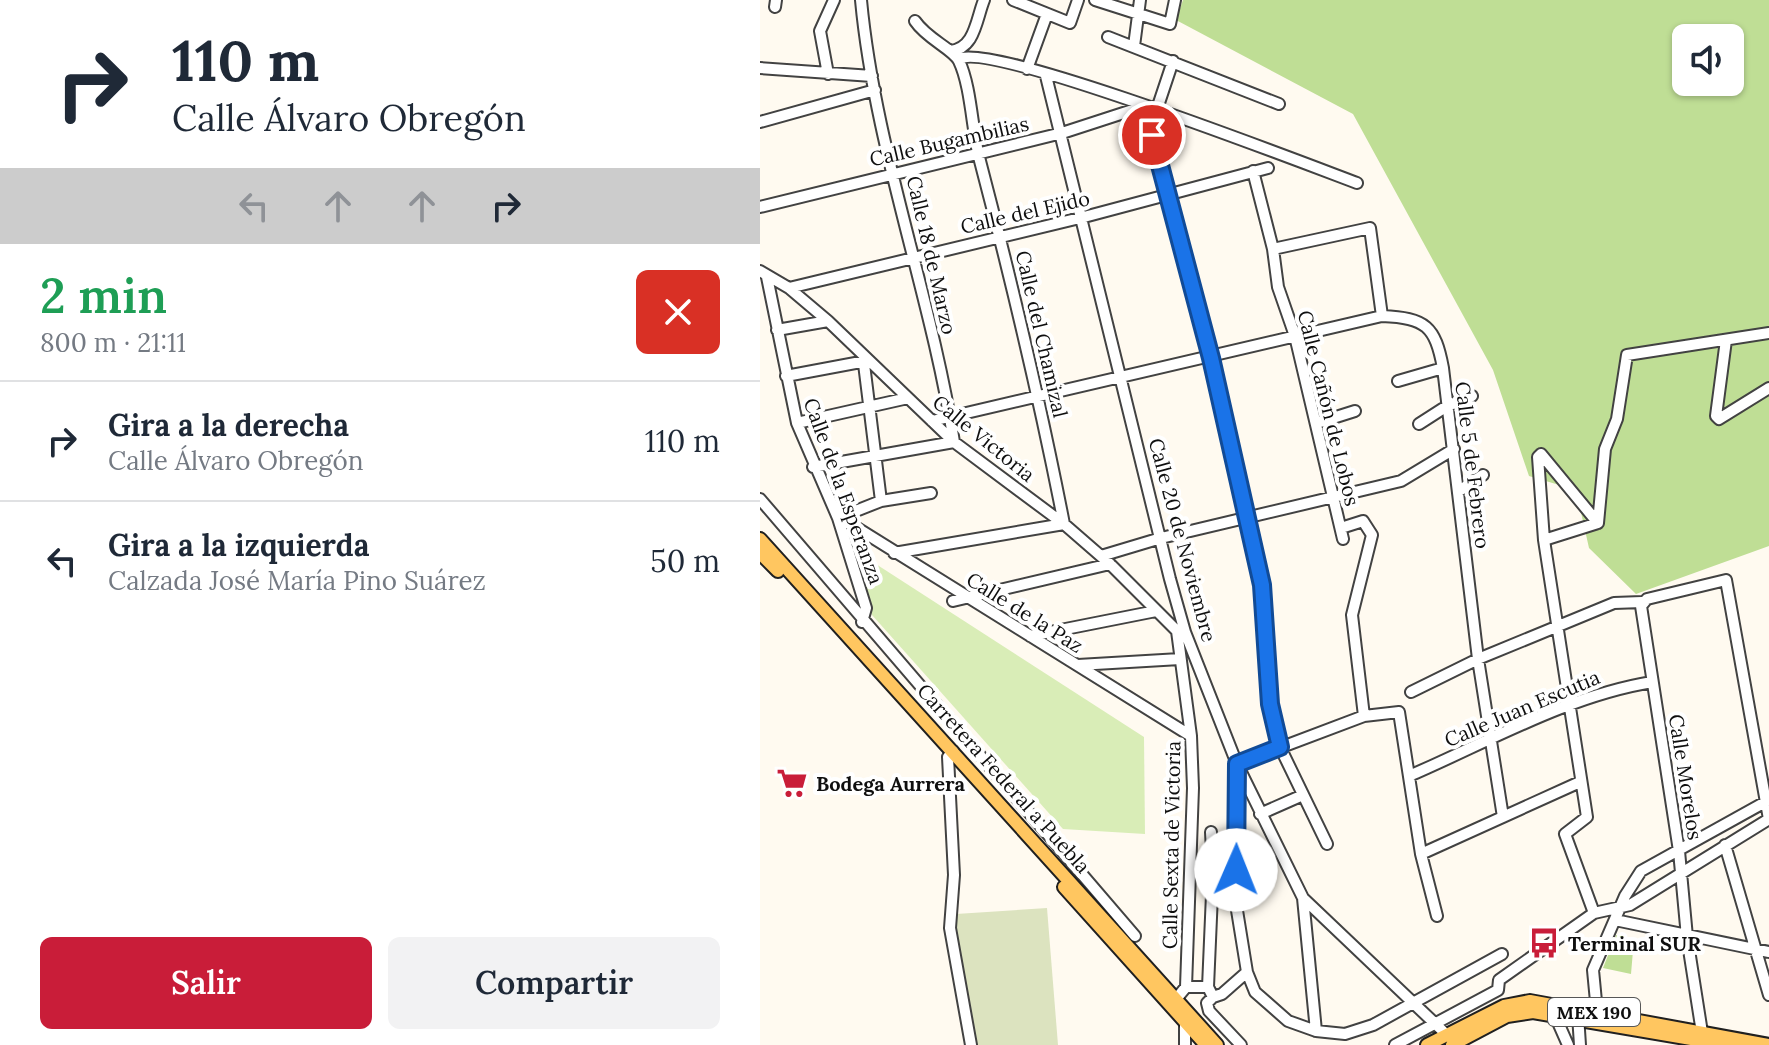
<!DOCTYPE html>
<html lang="es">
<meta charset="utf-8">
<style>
body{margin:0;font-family:Lora,serif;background:#f2f2f3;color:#1f2937;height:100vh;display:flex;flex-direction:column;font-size:30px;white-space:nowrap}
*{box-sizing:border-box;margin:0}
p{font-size:26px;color:#747a83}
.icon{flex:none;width:44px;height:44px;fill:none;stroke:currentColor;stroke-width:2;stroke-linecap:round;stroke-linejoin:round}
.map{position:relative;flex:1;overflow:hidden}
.sheet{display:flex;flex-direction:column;background:#fff;width:760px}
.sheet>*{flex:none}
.top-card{background:#fff;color:#1f2937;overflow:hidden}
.fabs{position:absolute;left:912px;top:24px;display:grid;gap:16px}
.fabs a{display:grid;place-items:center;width:72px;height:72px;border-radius:12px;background:#fff;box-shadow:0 2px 6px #0004;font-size:40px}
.pin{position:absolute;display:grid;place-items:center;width:68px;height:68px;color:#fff;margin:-34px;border:4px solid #fff;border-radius:50%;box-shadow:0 2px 8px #0007}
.me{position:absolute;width:88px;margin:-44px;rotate:1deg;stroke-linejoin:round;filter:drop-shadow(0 0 6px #0008)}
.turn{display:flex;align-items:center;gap:28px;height:168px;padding:0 40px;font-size:36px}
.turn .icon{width:104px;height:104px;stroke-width:2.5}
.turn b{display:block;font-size:56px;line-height:68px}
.lanes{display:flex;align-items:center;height:76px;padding:0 40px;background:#0003;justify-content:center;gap:40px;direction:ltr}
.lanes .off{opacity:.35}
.round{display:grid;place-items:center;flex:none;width:84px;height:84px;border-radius:12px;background:#f2f2f3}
.summary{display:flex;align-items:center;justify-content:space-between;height:136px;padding:0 40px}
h1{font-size:48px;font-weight:600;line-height:60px;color:#1e9e55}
.primary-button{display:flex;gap:16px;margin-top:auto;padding:16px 40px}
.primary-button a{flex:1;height:92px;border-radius:12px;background:#c91d39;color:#fff;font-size:32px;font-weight:600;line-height:92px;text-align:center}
.primary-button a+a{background:#f2f2f3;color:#1f2937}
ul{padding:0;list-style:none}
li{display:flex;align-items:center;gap:24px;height:120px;padding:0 40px;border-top:2px solid #e0e1e3}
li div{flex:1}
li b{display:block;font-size:30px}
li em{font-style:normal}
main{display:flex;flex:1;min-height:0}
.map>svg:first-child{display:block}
.green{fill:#d9edb7}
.forest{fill:#bfde95;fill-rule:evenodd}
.cemetery{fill:#dce3bf}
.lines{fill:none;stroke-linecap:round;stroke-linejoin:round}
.minor-casing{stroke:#424242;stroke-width:14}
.major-casing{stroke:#202020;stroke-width:16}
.minor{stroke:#fff;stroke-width:10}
.major{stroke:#ffc660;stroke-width:12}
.route-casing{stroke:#114b97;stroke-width:20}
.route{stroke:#1a73e8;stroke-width:14}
.labels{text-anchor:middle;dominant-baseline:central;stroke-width:8;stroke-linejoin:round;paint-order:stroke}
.shield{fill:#fff;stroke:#575757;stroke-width:2}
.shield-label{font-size:18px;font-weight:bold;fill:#0f0f0f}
.street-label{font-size:20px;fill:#0f0f0f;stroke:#fff}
.poi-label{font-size:20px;font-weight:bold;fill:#0f0f0f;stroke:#fff;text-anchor:start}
</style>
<main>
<section class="sheet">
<div class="top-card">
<div class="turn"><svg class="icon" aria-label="right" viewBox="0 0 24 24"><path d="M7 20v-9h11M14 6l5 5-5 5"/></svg><div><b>110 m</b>Calle Álvaro Obregón</div></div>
<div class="lanes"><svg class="icon off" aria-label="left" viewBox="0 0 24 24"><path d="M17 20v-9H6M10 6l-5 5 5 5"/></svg><svg class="icon off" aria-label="ahead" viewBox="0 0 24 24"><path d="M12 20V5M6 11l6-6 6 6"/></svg><svg class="icon off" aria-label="ahead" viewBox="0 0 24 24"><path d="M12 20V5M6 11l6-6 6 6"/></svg><svg class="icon" aria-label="right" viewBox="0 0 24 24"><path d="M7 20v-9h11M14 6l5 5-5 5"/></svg></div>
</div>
<div class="summary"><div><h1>2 min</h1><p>800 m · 21:11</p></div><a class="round" style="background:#d93025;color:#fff"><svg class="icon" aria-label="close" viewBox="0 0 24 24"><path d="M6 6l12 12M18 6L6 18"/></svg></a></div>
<ul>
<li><svg class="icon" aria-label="right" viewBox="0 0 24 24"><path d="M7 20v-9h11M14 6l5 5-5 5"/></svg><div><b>Gira a la derecha</b><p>Calle Álvaro Obregón</p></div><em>110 m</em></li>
<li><svg class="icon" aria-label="left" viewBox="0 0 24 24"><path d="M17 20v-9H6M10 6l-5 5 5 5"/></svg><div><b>Gira a la izquierda</b><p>Calzada José María Pino Suárez</p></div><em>50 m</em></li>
</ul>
<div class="primary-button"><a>Salir</a><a>Compartir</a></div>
</section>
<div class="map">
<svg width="1009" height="1045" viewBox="0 0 1009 1045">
<rect width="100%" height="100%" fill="#fffaf0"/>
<path class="green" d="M88,546L384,737L385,834L303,829L112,615Z"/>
<path class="forest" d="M423,0H1009V546L876,594L829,548L816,490L769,476L733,370L593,114L416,20ZM926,38H970V82H926Z
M856,935L874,939L871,974L843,968Z"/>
<path class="cemetery" d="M287,908L298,1045H216L195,926L196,914Z"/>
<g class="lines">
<g class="minor-casing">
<path id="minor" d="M253,0L310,23L318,0
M335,0L410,24L415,0
M15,7L16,0
M348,37L519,104
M374,46L380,0
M190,51C215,49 216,20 224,0
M199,59C230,41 546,164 597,183
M0,68L112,76
M267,69L287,14
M68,74L60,31L74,0
M286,76L410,579L425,632L477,764L543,898L687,1035
M397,109L413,61
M0,122L115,90
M493,171L513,249L518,287L535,336L583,539
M0,207L302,133L385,106L451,358L502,585L510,704L520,747L567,844
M513,249L610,228L622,316
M0,271L29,288L68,321L194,442L304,524L350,564L417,631L425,632
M7,277L37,423L78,518L106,608L102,622
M29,288L324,217L508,168
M17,330L68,321
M966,340L956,416L959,419L1009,388
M26,376L106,361
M638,381L683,368
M172,421L622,316C666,318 675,326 683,368L718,659L743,817
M37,423L148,398
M557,423L595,411
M659,424L687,406L712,396
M781,454L778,457L784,540L827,817L805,834L834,913
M781,454L838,523
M53,467L194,442C171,294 115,149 101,0
M699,491L723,475
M0,499L375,936
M121,501L171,493
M78,518L121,501L104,364
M81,518L431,736
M838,523L845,449L857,419L867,355L1009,333
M581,528L603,521L612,535L592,615L604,716
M784,540L838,523
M134,553L304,524C280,401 251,279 219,157C212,129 211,86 199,61C193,49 167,39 155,21
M341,556L401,538L641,481L694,449
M193,601L350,564
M270,636L396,611
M318,665L420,659
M651,692L718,659L854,603L882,602
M193,751L188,757L194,875L190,928L211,1045
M649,776C728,742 807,696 892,682
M500,814L543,795
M965,845L1009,995
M661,854L820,782
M543,898L556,1031
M677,916L661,854L639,712L604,716L477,764L475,898L487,972L495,992L528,1021L556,1031L585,1034L613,1025L742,954
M855,920L1009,952
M426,987H448L453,997L462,994L487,972
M448,987L453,871L451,832
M453,997L447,1003L449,1011L481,1045
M412,1004L426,987L433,788L431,736L417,631
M793,1011L808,1045
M837,1012L833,970L865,896L881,871L1007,801
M818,1015L820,1045
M943,1039L927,937L919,851L881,606L887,599L966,580L1009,819
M425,1045V1016
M635,1045L738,990L739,980L834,913L870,905L1009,819"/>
</g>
<g class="major-casing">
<path id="major" d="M0,539L457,1045
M0,553L18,571
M304,887L446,1045
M667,1045L744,1006L770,1001L1009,1045
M692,1045L747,1016L773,1012L966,1045"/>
</g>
<use href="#minor" class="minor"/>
<use href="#major" class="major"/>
</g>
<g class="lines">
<g class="route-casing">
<path id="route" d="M392,135L451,358L502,585L510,704L520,747L477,764L476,870"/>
</g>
<use href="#route" class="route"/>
</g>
<defs>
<g id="supermarket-bare" transform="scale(2.4)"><path d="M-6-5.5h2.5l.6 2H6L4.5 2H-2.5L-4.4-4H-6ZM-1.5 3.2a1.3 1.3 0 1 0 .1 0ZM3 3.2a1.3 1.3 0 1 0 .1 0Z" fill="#c91d39" stroke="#fff" stroke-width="2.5" paint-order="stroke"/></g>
<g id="bus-bare" transform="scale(2.4)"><path d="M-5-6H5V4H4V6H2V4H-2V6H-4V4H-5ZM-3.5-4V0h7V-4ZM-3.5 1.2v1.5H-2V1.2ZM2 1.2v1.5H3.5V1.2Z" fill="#c91d39" stroke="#fff" stroke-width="2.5" paint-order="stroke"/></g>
</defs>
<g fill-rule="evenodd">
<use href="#supermarket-bare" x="32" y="783"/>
<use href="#bus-bare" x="784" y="943"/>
</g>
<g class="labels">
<rect class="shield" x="788" y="998" width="92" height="28" rx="6"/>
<g class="shield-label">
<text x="834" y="1012">MEX 190</text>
</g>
<g class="street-label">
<text transform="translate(189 141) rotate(-13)">Calle Bugambilias</text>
<text transform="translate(265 212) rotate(-13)">Calle del Ejido</text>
<text transform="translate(172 255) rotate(77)">Calle 18 de Marzo</text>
<text transform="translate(282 334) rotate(77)">Calle del Chamizal</text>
<text transform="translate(569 408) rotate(76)">Calle Cañón de Lobos</text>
<text transform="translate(224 438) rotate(39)">Calle Victoria</text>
<text transform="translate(713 465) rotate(83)">Calle 5 de Febrero</text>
<text transform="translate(84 491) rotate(70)">Calle de la Esperanza</text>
<text transform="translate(423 540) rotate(75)">Calle 20 de Noviembre</text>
<text transform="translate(265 612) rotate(32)">Calle de la Paz</text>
<text transform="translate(762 708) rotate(-23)">Calle Juan Escutia</text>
<text transform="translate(926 777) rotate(81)">Calle Morelos</text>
<text transform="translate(244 778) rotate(48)">Carretera Federal a Puebla</text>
<text transform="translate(411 845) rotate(-89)">Calle Sexta de Victoria</text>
</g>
<g class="poi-label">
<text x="56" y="783">Bodega Aurrera</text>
<text x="808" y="943">Terminal SUR</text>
</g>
</g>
</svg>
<div class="fabs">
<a><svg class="icon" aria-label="sound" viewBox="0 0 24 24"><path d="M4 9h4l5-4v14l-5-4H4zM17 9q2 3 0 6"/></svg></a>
</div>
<div class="pin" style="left:392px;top:135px;background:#d93025"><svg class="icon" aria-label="arrive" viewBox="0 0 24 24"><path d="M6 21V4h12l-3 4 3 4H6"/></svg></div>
<svg class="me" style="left:476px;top:870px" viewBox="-20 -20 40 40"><circle r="19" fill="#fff"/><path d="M0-13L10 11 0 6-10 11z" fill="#1a73e8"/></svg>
</div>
</main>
